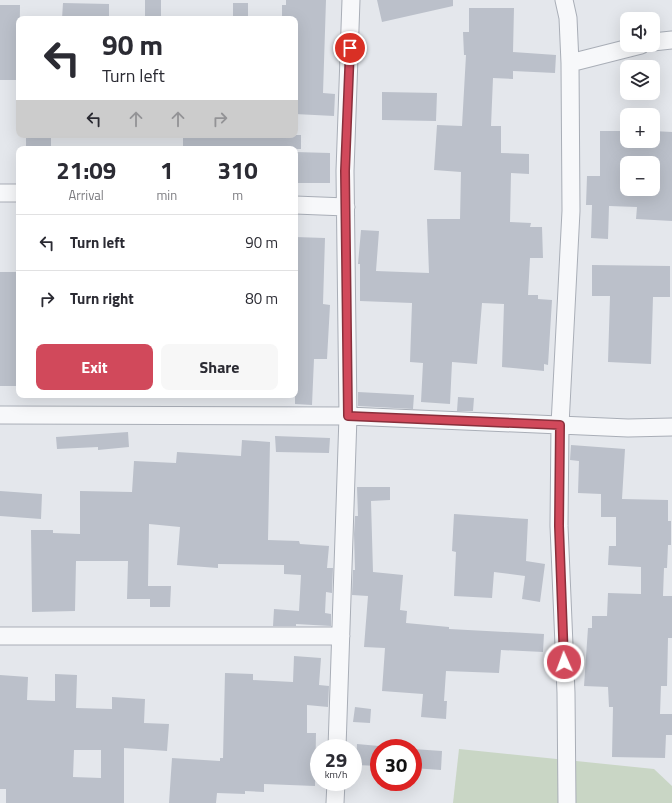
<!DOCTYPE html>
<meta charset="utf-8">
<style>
body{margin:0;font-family:"Titillium Web",sans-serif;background:#f7f7f7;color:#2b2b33;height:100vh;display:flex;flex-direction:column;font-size:15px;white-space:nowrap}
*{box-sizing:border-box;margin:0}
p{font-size:13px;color:#7c7c81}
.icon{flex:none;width:22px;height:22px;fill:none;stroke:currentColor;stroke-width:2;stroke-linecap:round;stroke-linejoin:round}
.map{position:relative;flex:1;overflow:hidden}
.side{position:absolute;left:16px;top:146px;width:282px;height:252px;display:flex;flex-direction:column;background:#fff;border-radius:8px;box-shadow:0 4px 16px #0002}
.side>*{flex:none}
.guide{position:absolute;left:16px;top:16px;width:282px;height:122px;border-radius:8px;box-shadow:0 4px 16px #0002;background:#fff;color:#2b2b33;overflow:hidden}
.fabs{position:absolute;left:620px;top:12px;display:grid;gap:8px}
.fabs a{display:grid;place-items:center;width:40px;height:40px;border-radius:8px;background:#fff;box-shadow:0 4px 16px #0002;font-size:20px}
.speed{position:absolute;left:310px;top:739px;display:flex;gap:8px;font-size:20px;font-weight:700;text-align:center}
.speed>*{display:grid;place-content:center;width:52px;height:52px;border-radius:50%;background:#fff;box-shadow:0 4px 16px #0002;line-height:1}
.speed small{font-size:10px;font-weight:400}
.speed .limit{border:6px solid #d22;background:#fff;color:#111}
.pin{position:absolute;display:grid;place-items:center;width:34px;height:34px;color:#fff;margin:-17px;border:2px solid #fff;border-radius:50%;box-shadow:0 1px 4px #0007}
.me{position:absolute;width:44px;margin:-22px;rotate:358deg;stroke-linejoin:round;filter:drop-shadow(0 0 3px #0008)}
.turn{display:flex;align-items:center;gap:14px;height:84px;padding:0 20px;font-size:18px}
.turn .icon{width:52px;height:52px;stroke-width:2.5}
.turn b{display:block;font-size:28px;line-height:34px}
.lanes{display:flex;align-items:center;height:38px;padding:0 20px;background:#0003;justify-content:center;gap:20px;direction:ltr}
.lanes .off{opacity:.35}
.eta{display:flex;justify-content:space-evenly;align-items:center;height:68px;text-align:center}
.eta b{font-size:24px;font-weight:700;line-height:28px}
.primary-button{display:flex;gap:8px;margin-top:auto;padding:8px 20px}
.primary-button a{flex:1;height:46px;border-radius:8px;background:#d1495b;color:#fff;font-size:16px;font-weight:700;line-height:46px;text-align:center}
.primary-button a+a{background:#f7f7f7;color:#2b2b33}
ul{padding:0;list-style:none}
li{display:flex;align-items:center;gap:12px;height:56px;padding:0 20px;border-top:1px solid #e1e1e2}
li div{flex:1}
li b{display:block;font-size:15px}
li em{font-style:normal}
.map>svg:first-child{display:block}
.green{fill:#c9d6c5}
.building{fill:#bbc0ca;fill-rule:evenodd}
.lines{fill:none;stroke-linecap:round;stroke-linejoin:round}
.minor-casing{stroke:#a9aeb7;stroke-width:19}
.minor{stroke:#f7f8fa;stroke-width:17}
.route-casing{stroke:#882f3b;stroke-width:10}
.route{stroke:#d1495b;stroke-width:7}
</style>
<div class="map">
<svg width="672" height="803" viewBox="0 0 672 803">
<rect width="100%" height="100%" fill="#e4e7ec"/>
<path class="green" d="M459,749L654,769L672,786V803H453Z"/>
<path class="building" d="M145,0H161V19H145Z
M286,0H326L323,93L335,94L334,116L295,114V19H282V5H286Z
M377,0H453V6L382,22Z
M63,3L109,4V19H62Z
M233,3H248V19H233Z
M0,5H20L19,80H0Z
M469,8H514L513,52L556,55L555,73L513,71V79L493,78L491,126H501V153L529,154V174L511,173L510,222L531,223L530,227H542L543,258H530L528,295H538V299L552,300L548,365L544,364V371L502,367L504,304L482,303L477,364L452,362L450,404L421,402L423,363L410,362L412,303L360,301V264H358L361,230L379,231L376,271L429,273L427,219H460L461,172L434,170L437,125L462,126L466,55H464L463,32H469Z
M382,92L437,93L436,121L382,120Z
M600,131H627V141H653V131L672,132V221L636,219L637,207L609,206L608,239L591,238L592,205H586L587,176H600ZM627,163H653V189H627Z
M26,135H51V149H26Z
M183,135H301V149H183Z
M295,152L330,153V183H295Z
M295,237L325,238L323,304L330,305L327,359H314L312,405L295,404Z
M592,265L670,266V297H653L651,364L608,362L610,296H592Z
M0,272H19V386H0Z
M358,392L414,395L413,409L358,406Z
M458,397L474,398L473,411H457Z
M128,432L129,447L98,450V447L57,449L56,437Z
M275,436L330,438L329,453L276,452Z
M242,440L270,442L268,540L299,541L300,544L329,546L327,568H333L332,593L326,592L325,613L331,614V626L296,624V626H273L274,609L299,611L301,575L284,574V565L218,564V568L177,565L180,527L149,524L148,586H171L170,607H150V599H127L128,561H76L75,611L32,612L31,530H53V533L80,534V491L132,492L134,461L176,463L177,452L241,456Z
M571,445L625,449L622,499L668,500V521H671V545H668L667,568H664L663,596H672V638H668L667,686H661L660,714H672V735H666L665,758L612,757L613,707H609L608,687L584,686L588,628H592V616H607L608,593L641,594V567L608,565L609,546H616V517H601V494L578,493L579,461L570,460Z
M357,487H390V500L371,501L373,572L403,575L400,610L407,611L406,623L449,627V629L544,634L543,652L501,650L499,673L446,671L444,701H447L446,719L421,717L423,694L382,691L385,648L364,647L368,596L352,595L353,570H355L354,534L355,516H358Z
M0,491L42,494L41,519L0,516Z
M454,514L528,519L526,561L545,564L540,602L522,599L525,576L494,572L492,598L454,596L456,552L452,551Z
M294,656L321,658L319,685L329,686L328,707L307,705V733H316L315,786L264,784V792L245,791V794L217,793L216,803H169L172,758L220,761V758H223L225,673L253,674V680L293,682Z
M55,674L77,675L76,708L112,709V697L145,699L144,723L169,724L167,751L124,748V803H6V789H0V675L28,677L27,700L55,701ZM74,750H101V778L73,777Z
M355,707L371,709L370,723L353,722Z
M357,744L379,746V766L356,765Z
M413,749L442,751L441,770L413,768Z"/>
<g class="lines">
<g class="minor-casing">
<path id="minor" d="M564,0L568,18L570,63L641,45
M653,42L672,40
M0,193H19
M295,205L346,207
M0,415L348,416L628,428L672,427
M0,636H341
M337,748L348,416L345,171L351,0
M335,803L336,782
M567,803L566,693L559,526L560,425L571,211L570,63"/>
</g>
<use href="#minor" class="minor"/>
</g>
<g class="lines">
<g class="route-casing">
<path id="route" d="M350,48L345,171L348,416L560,425L559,526L564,662"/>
</g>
<use href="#route" class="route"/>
</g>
</svg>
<div class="fabs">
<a><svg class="icon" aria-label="sound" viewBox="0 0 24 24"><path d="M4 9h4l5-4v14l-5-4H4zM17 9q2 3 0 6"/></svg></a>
<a><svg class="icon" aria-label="layers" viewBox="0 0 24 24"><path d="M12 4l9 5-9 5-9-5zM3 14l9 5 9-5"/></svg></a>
<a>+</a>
<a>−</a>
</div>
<div class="speed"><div>29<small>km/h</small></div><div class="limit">30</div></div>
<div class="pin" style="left:350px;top:48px;background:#d93025"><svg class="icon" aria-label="arrive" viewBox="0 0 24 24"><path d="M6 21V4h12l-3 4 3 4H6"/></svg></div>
<svg class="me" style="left:564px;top:662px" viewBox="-20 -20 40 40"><circle r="17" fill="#d1495b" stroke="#fff" stroke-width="3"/><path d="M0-11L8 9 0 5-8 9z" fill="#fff"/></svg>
<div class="guide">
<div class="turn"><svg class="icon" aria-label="left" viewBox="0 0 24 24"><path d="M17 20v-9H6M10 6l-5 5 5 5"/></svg><div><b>90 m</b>Turn left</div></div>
<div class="lanes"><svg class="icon" aria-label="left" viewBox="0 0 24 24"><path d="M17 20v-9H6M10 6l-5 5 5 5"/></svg><svg class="icon off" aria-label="ahead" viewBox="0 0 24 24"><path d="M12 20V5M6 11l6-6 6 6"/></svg><svg class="icon off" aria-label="ahead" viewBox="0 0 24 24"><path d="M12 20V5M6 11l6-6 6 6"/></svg><svg class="icon off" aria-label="right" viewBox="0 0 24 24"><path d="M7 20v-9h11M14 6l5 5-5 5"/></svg></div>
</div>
<section class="side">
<div class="eta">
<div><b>21:09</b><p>Arrival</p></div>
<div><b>1</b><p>min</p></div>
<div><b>310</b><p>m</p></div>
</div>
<ul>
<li><svg class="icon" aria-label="left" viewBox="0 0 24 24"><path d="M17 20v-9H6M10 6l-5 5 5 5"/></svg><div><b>Turn left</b></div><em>90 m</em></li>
<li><svg class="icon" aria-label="right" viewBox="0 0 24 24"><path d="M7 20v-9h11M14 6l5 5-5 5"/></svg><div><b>Turn right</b></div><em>80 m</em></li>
</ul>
<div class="primary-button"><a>Exit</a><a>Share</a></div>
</section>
</div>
